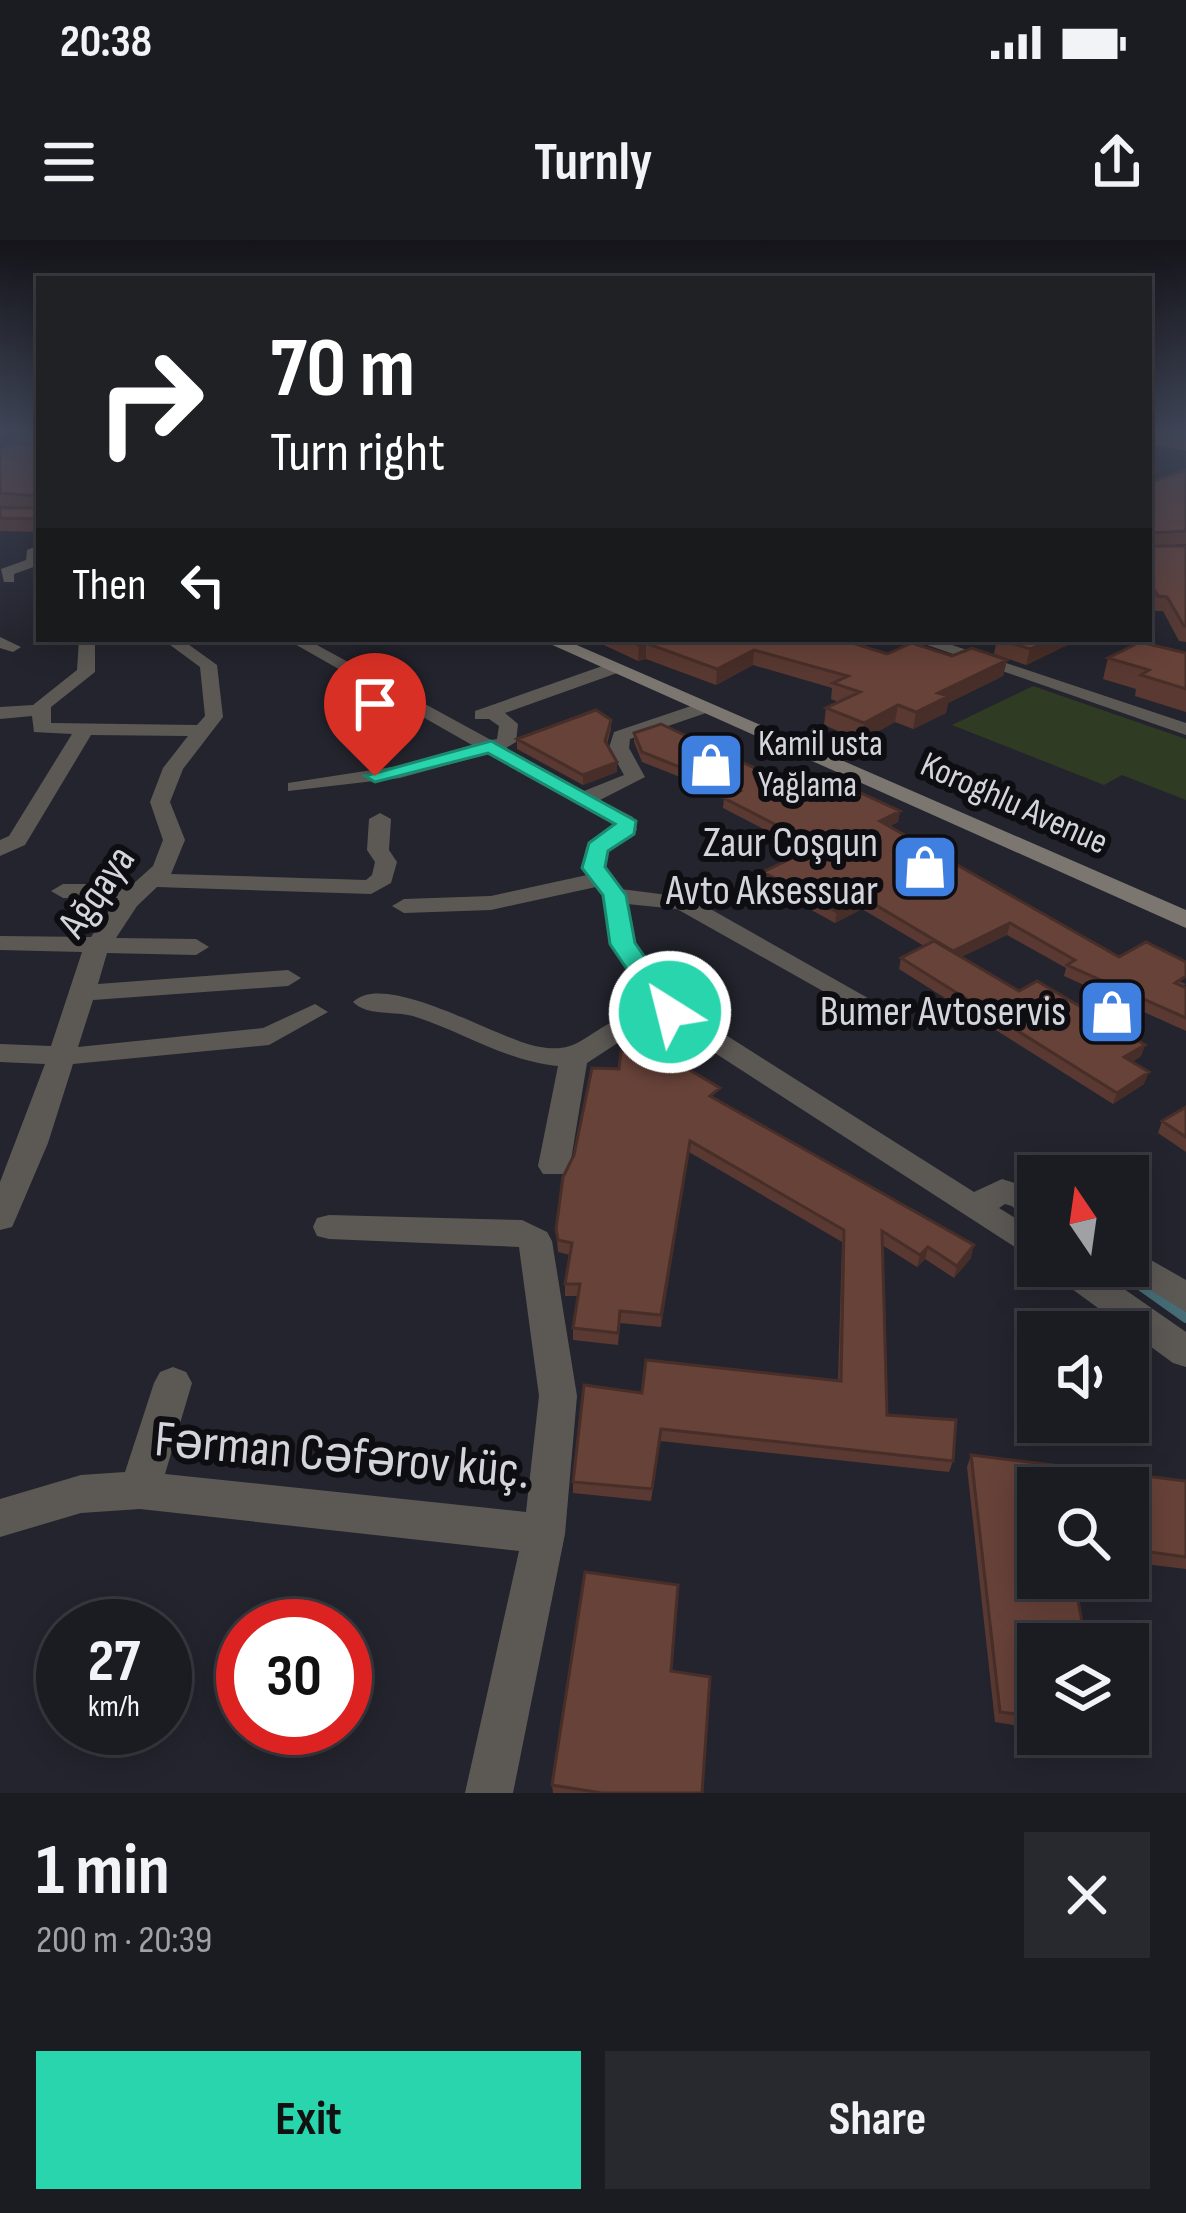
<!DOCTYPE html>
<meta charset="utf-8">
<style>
body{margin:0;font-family:"Sofia Sans Condensed",sans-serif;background:#28282f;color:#f1f3f6;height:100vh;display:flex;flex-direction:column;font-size:45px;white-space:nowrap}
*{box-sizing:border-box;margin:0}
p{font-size:39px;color:#a0a1a5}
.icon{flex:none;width:66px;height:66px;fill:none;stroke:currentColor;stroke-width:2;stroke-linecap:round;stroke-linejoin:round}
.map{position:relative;height:1553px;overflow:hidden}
.sheet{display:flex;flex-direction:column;background:#1b1b22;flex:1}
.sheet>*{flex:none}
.banner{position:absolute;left:36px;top:36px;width:1116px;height:366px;border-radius:0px;box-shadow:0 6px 30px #0003,0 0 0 3px #393940;background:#202124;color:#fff;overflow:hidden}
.needle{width:78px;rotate:347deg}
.controls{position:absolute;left:1017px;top:915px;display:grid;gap:24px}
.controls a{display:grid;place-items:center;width:132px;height:132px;border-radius:0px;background:#1b1b22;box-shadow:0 6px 30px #0003,0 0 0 3px #393940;font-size:60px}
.speed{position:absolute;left:36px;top:1359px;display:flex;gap:24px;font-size:60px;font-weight:700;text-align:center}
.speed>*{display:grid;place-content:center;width:156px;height:156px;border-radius:50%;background:#1b1b22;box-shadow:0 6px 30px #0003,0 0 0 3px #393940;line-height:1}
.speed small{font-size:30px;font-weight:400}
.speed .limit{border:18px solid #d22;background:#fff;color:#111}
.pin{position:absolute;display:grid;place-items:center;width:102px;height:102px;color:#fff;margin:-123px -51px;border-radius:50% 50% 50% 0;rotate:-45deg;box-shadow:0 0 12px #0007}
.pin .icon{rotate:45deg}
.me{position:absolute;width:132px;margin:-66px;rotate:324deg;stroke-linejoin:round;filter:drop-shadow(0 0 9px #0008)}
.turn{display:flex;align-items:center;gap:42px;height:252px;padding:0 36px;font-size:54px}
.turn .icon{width:156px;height:156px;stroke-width:2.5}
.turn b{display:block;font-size:84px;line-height:102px}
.then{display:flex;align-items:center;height:114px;padding:0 36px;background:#0003;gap:24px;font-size:45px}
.round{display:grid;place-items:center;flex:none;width:126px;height:126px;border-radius:0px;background:#28282f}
.headline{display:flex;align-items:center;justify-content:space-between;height:204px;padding:0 36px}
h1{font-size:72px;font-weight:700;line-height:90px}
.cta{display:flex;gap:24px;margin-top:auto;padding:24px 36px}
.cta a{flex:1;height:138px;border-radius:0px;background:#29d5ad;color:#111;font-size:48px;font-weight:700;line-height:138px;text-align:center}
.cta a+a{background:#28282f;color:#f1f3f6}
.status{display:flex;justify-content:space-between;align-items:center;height:84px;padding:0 60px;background:#1b1b22;direction:ltr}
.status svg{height:33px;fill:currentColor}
header{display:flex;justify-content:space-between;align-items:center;height:156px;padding:0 36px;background:#1b1b22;font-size:54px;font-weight:700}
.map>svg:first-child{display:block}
.green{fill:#303b24}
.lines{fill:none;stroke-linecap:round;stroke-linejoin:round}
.stream{stroke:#466c75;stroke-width:10}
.street{fill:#5c5955;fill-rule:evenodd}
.secondary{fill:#7b766f;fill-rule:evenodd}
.wall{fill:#593931}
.shaded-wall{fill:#482e28}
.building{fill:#674239;stroke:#482e28;stroke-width:3}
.route{fill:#29d5ad;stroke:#1b8a70;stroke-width:3}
.labels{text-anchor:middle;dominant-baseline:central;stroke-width:12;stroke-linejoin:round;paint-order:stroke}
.far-poi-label{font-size:36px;fill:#d4d5dc;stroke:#0e0e12;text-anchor:start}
.far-street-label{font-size:36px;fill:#d4d5dc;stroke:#0e0e12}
.poi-label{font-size:42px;fill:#d4d5dc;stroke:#0e0e12;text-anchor:end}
.street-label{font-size:42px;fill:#d4d5dc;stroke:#0e0e12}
.near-street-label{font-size:51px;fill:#d4d5dc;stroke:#0e0e12}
</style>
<div class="status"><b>20:38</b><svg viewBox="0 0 49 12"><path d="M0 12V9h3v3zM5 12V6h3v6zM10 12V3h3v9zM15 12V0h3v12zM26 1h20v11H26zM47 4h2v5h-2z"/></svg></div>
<header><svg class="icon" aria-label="menu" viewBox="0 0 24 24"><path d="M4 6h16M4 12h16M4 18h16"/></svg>Turnly<svg class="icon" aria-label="share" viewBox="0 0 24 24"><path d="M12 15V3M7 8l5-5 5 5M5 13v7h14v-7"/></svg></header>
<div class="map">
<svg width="1186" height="1553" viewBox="0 0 1186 1553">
<rect width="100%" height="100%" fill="#24242e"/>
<path class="green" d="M1033,446L1186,499V560L1122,535L1104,545L952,485Z"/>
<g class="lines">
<path class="stream" d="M1017,964L1038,978
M1113,1026L1186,1078"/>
<path class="street" d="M39,305V325L14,334V342H4L1,329L26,320L27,310Z
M0,397L21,407L13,412L0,408Z
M79,399H95V432L51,467V483L197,485L205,476L200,427L162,399H181L217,425L223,477L183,529L170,562L185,600L171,634L366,640L372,635L375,622L367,610L369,579L380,573L391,579L389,610L397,622L391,643L371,654L157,647L137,666L116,698L196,699L209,707L196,715L107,713L98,744L288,730L301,738L288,746L93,760L78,807L263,788L315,764L328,772L269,805L73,824L48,903L16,978L12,987L0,990V942L45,824L0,822V804L51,806L82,712L0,710V696L91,697L118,658H63L51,651L63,644H133L153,626L163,600L150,562L163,528L188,496L91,495L25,605L0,616V600L9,596L72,494L34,492L32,476L0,479V467L33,465L77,430Z
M286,399H306L491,500L497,499L499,486L489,479H475V471L608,424H620V432L505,473L518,484L516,502L506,508L584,551L624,535L609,508L614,492L697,464H709V472L630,499L629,508L645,537L600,560L633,577L637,590L608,611L605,628L621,649L691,658L882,766L878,772H860L677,669L627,664L634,703L680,766L974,952L1002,939L1038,950V974L1005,964L999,968L1038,992V1022L667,782L633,793L587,823L570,926L565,934H543L538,926L558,826C506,821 465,793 416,777C395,770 368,777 353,762C385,730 496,798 535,806C573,814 579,800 610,783C623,776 640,773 654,768L610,703L602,655L596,647L491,670L404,673L392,666L404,659L491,656L587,635L583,628L586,608L615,585L487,514L400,538L288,551V543L398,526L472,505Z
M910,399H934L1186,483V495Z
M329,975L522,980L547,992L552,1001L577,1156L565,1294L513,1553H465L519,1311L140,1269L81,1273L0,1297V1259L81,1235L125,1232L154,1143L160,1132L173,1127L186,1132L192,1143L165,1234L526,1272L539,1156L519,1007L329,999L317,996L313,987L317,978Z
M1128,1007L1186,1040V1072L1116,1029L1114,1026H1128Z
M1048,1026H1091L1186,1092V1127L1173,1123L1053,1035Z"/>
<path class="secondary" d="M539,399H563L1186,670V688Z"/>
</g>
<path class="wall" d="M12,191H39V292L0,291V268H36L0,266V210L21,204L15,202Z
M1149,191H1186V211L1149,204Z
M1186,230V304L1163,306H1186V402L1179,401L1163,371H1154L1149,362V243Z
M591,399H840L887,414L1007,420L1003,436L948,463L946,473L913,489L895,482L861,501L824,485L826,468L838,462L831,459L832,448L753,425L716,445L646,419L638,421Z
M997,399H1080L1026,425L994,414Z
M1186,413V472L1135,456L1136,449L1103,439L1108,418Z
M611,480V489L607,504L617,522V532L583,545L517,509V499Z
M634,493L836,558L900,571L898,582L890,586L1119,717L1186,744L1183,746L1186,748V791L1064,736L1066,728L1007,695L961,717L1019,751L1145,805L1141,816L1132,822L1144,844L1113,864L899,729L901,718L924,706L862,669L835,683L762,643L763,632L806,611L723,568L724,558L728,556L642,522L634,502Z
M719,860L971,1018L954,1038L925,1019L917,1027L882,1005L887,1175L953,1221L949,1232L660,1201L651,1261L573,1253V1242L642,1153L838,1141L842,1002L689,912L661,1087L620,1083L618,1105L573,1100V1088L578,1056H565V1044L570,1015L558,1012L557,1001L563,937Z
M1186,867V912L1158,893L1162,881Z
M971,1215L1186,1241V1329L1128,1322V1248H1038V1489L995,1482L967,1227Z
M671,1431L702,1553H553L552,1545Z"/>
<path class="shaded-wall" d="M1051,399H1080L1026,425L1030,409Z
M646,403V419L638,421L639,405Z
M754,410L753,425L716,445L717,429Z
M1007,420L1003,436L948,463L946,473L913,489L916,472L938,453Z
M898,465L895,482L861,501L864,483Z
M617,522V532L583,545V535Z
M900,571L898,582L879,591L880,581Z
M864,658L862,669L835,683L837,672Z
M1010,683L1007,695L951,722L953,711Z
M1145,805L1141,816L1120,829L1124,817Z
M1149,832L1144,844L1113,864L1117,853Z
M690,901L689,912L661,1087V1075Z
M974,1005L971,1018L954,1038L957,1026Z
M928,1007L925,1019L917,1027L920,1015Z"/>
<path class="building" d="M13,191H39V201Z
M1149,191H1186V199L1149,192Z
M8,204H39V256L0,253V210Z
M1186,230V291L1149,293V243Z
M39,259V279L0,278V268H36Z
M1149,296L1153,306H1186V386H1184L1167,357L1158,356L1149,342Z
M625,399H840L887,414L912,403L952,416L972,408L1007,420L938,453L949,456L916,472L898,465L864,483L826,468L860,452L833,443L848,436L754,410L717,429L646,403L639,405Z
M999,399H1051L1030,409Z
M1140,402L1186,413V449L1141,435L1149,430L1108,418Z
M596,470L611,480L605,501L617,522L583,535L517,499Z
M661,484L780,540L789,536L836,558L854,550L900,571L880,581L1119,717L1146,702L1186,722V736L1175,743L1186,748V778L1067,725L1075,720L1010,683L953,711L864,658L837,672L763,632L817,606L724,558L740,551L642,512L634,493Z
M934,701L1019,751L1037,741L1145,805L1124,817L1149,832L1117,853L901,718Z
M621,811L661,813L720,848L710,856L974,1005L957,1026L928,1007L920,1015L882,991L887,1175L956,1180L953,1221L661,1189L652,1249L573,1242L584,1145L642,1153L646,1120L841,1141L844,990L690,901L661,1075L620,1071L618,1093L573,1088L580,1044H565L572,1003L558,1000L556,989L563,937L574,915L592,828L619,829Z
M1186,867V897L1162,881Z
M971,1215L1186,1241V1317L1128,1309V1248H1038V1338H1074L1086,1404H1038V1477L1000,1472Z
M585,1332L678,1345L671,1431L710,1437L702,1553H602L552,1545Z"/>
<linearGradient id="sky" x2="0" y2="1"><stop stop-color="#141419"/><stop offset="0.47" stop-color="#3f4557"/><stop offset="1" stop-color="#3f4557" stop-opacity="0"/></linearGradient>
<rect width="1186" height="408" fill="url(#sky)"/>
<path class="route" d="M491,501L636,581L634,594L608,611L605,627L626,655L635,703L683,772L680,778H660L610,704L603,655L582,628L589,603L615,584L488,513L375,542L365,536Z"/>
<defs>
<g id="shop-square" transform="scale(3.45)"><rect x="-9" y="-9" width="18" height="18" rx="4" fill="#3f7fe0" stroke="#0e0e12"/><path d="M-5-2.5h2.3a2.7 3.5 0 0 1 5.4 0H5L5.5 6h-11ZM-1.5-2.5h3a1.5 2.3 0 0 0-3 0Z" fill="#fff"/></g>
</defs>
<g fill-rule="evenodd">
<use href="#shop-square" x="711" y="525"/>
<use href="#shop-square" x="925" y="627"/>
<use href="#shop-square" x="1112" y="772"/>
</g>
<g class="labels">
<g class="far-poi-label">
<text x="758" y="504">Kamil usta<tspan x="758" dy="41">Yağlama</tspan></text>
</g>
<g class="far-street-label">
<text transform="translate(1014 564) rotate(24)">Koroghlu Avenue</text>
</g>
<g class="poi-label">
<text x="878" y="603">Zaur Coşqun<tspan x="878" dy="48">Avto Aksessuar</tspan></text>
<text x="1066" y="772">Bumer Avtoservis</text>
</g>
<g class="street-label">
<text transform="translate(97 652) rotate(-55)">Ağqaya</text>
</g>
<g class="near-street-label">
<text transform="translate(342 1216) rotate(5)">Fərman Cəfərov küç.</text>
</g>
</g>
</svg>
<div class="controls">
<a><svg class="needle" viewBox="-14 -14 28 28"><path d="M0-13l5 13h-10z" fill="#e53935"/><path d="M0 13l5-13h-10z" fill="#a0a1a5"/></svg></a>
<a><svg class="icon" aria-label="sound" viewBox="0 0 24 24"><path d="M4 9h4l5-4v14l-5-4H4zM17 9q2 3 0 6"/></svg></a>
<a><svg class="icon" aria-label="search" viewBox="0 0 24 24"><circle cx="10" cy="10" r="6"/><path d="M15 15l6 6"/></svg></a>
<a><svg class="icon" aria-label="layers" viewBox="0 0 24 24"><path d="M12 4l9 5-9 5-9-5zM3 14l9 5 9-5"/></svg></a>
</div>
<div class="speed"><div>27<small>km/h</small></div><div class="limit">30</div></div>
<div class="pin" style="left:375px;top:536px;background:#d93025"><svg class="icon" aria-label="arrive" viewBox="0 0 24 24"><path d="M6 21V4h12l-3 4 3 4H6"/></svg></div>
<svg class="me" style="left:670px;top:772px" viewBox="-20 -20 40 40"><circle r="17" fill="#29d5ad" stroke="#fff" stroke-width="3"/><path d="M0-11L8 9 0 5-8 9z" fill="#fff"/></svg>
<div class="banner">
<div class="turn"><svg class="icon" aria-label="right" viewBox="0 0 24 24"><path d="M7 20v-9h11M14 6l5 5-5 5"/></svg><div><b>70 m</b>Turn right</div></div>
<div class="then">Then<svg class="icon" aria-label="left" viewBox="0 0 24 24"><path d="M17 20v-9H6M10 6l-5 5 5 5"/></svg></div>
</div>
</div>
<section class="sheet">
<div class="headline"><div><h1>1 min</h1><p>200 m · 20:39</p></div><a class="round"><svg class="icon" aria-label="close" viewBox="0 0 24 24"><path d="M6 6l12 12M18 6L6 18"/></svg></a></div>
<div class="cta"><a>Exit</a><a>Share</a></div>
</section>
